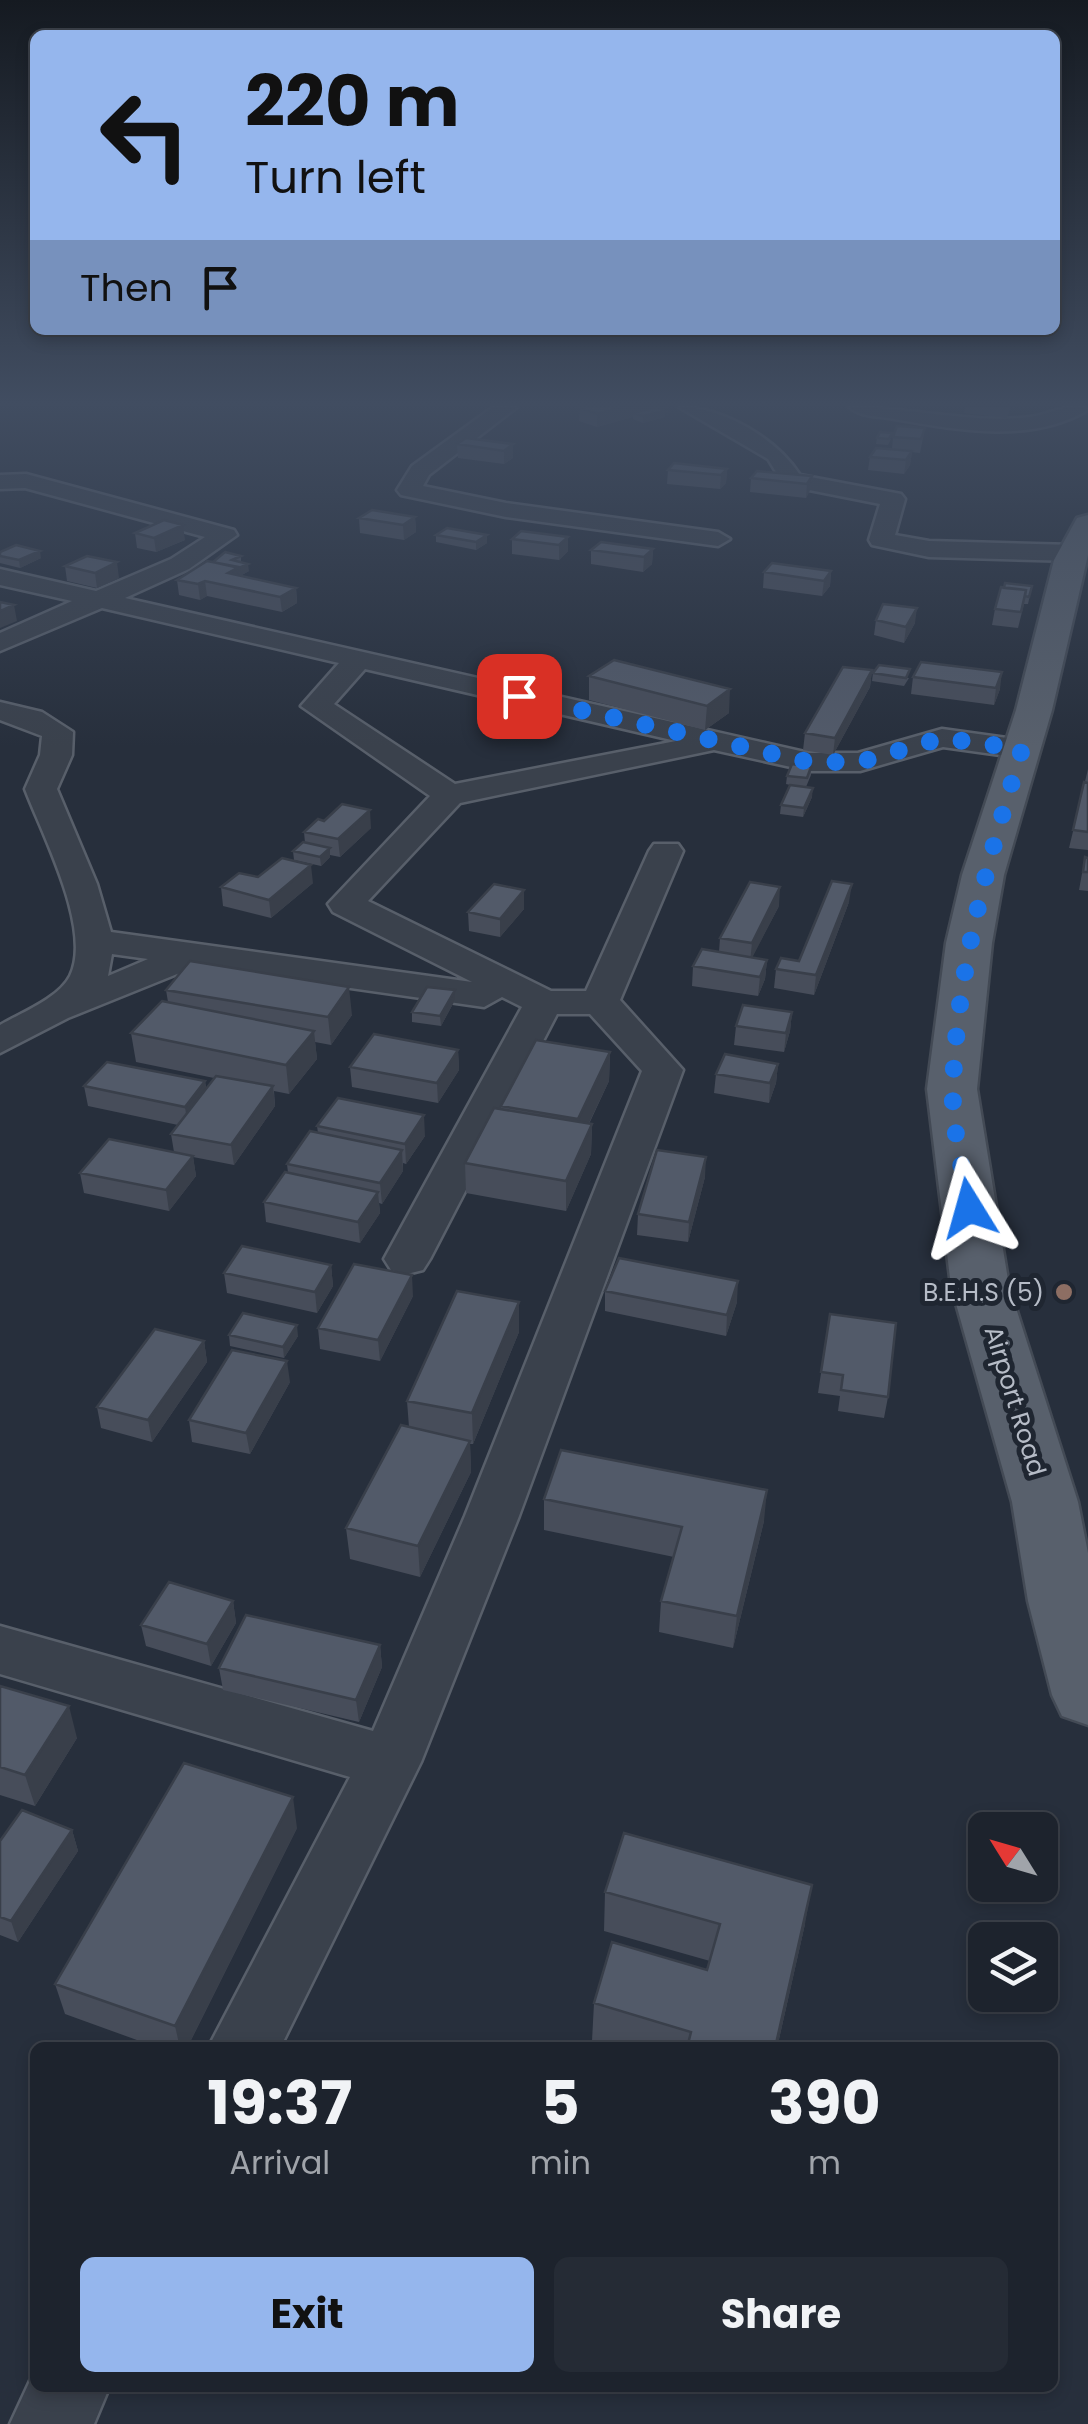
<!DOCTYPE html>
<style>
body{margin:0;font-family:Poppins,sans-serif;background:#252b35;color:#f1f3f6;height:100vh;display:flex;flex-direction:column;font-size:38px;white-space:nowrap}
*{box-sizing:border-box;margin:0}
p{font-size:32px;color:#a0a4aa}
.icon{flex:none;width:55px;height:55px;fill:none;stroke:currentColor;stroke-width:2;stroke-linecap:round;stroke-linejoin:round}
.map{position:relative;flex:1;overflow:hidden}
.side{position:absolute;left:30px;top:2042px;width:1028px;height:350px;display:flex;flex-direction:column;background:#1d232d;border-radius:15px;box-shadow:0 5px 15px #0003,0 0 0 2px #3b4049}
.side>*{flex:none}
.banner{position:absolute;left:30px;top:30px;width:1030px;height:305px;border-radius:15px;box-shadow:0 5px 15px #0003,0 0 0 2px #3b4049;background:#95b6ed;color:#111;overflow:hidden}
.needle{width:65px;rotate:307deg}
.tools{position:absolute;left:968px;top:1812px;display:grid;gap:20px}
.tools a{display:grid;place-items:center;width:90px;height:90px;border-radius:15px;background:#1d232d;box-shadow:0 5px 15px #0003,0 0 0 2px #3b4049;font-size:50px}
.pin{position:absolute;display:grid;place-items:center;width:85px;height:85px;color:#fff;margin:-42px;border-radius:20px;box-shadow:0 5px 15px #0006}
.me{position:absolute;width:110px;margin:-55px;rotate:352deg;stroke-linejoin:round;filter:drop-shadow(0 0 8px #0008)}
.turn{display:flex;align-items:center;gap:35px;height:210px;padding:0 50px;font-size:45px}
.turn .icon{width:130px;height:130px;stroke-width:2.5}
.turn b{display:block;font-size:70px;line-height:85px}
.then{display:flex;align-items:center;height:95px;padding:0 50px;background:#0003;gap:20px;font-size:38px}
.eta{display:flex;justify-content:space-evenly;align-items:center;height:170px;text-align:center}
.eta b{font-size:60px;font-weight:700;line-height:70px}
.primary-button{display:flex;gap:20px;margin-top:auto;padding:20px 50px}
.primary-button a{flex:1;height:115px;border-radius:15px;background:#95b6ed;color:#111;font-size:40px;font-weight:700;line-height:115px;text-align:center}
.primary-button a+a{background:#252b35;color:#f1f3f6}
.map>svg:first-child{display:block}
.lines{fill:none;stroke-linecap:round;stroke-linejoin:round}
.minor-casing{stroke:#585f6a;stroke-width:5}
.major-casing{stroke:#434a55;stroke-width:5}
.minor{fill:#3a414c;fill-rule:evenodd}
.major{fill:#58606c;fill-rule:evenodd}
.wall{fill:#474d5a}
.shaded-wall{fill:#393f4a}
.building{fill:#525a69;stroke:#393f4a;stroke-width:2.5}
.route{stroke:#1a73e8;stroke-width:18;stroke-dasharray:0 32.4}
.education-dot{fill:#8d6e63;stroke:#1f2631;stroke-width:4}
.labels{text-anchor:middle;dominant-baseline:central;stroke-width:10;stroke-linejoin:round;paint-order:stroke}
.poi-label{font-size:25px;fill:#b6bcc7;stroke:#1f2631;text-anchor:end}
.street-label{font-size:25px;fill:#b6bcc7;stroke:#1f2631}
</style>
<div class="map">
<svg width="1088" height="2424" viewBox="0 0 1088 2424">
<rect width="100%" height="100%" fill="#272f3c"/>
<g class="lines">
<g class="minor-casing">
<path id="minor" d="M493,407H517L429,475L423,486L506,503L718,532L730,539L718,546L506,517L401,495L397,490L412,466Z
M679,407C723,407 776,438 800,475L901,494L905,499L895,535L929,541L1074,545L1087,553L1074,561L929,557L872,545L869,540L880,504L784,485L768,459Z
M849,407C909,407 970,424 1030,417C1049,415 1073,400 1088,410C1030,444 957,430 894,419C879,416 860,417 849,407Z
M26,474L234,530L237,535L189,569L125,598L809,753H858L942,729L1022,740L1038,749L1022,758L943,747L860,771H809L714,750L460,803L368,901L551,991H586L649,851L654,844H678L683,851L620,1000L683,1070L519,1516L421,1762L280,2048H208L350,1777L0,1674V1626L373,1731L465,1516L642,1071L590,1014H557L430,1259L423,1270L407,1274L391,1270L384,1259L522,1007L502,997L484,1007L197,966L68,1018L0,1053V1025C21,1013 59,998 70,976C93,930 42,834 25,789L40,755L42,736L0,720V702L42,712L73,732L72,755L57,789L97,884L111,932L472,982L333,912L328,904L430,796L301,706L339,663L102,608L0,651V633L72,601L0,585V569L96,591L171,559L205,537L25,488L0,489V475ZM365,669L676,741L455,784L334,704ZM112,954L148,959L108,976Z
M35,2370V2388H109L94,2424H10Z"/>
</g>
<g class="major-casing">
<path id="major" d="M1088,515V555L1052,710L1004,875L992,943L977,1089L1009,1286L1078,1502L1088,1553V1725L1062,1716L1052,1695L1028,1601L1012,1502L951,1286L927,1089L946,943L962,875L1016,710L1054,560L1077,518Z"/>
</g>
<use href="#minor" class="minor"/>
<use href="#major" class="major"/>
</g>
<path class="wall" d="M965,407H1011L1007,418L964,413Z
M580,408L661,409L665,411V417L643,423L633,419V417L597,427L579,421Z
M925,428L920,453L912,452L910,465L904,474L868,470L870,457L892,449L893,437Z
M877,438L891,439L888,445L876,444Z
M457,444H513V458L504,464L458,458Z
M727,469L726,483L720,489L667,484L668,470Z
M812,476L810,490L806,498L750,492L751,478Z
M415,517L416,532L404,540L360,533L359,518Z
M135,533L185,540L156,552L137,548Z
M436,535L487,543L476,550L436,542Z
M568,537V551L559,560L512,554V539Z
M653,549L652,564L643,572L591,564V550Z
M0,552L41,558L20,568L0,563Z
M241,556V562L249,571L240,576L296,588L297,603L282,612L207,596L200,600L179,595L177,580Z
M65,566L119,578L97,588L67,581Z
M831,571L830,586L822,596L763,588L764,572Z
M1032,586L1028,604H1024L1018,628L992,625L995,609Z
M876,620L915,623L904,643L874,635Z
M614,660L729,713L705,730L589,700V676Z
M872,670L870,687L833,755L803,750L805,733Z
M873,673L909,678L904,686L872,681Z
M913,677L1000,689L994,705L911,694Z
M811,767V775L806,787L812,797L803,817L780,814L781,805L790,785L786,784L787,776Z
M1088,769V850L1069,848Z
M371,828L340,857L330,855V857L321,866L294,860L293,851L305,843L304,832Z
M1085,857L1088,858V891L1079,890Z
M313,883L271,918L223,906L221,887Z
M849,902L814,995L774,988L776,969L799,961Z
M779,906L752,957L767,960L765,979L758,996L692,986L693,966L719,952L720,938Z
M524,909L500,937L469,931L468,912Z
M166,990L352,1015L331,1045L315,1042L317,1059L289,1094L274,1091L275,1106L234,1165L193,1157L196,1176L169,1211L84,1193L80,1173L174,1152L171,1134L178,1125L88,1106L84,1086L205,1081L206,1088L214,1078L136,1062L131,1033L168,1002Z
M455,1000L441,1026L412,1022V1012Z
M792,1012L790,1031L784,1052L734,1045L736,1026Z
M458,1050L459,1070L438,1103L352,1087L350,1067Z
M610,1052L609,1081L589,1124H592L591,1154L566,1211L466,1193L465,1163L501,1109V1106Z
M778,1064L776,1083L769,1103L714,1093L716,1074Z
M317,1126L425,1136L406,1164L403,1163V1171L382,1204L379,1203L380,1213L360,1243L266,1222L264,1202L288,1173L287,1164L318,1133Z
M705,1177L688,1242L637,1235L638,1214Z
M331,1265L333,1286L317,1313L227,1293L224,1273Z
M605,1291L737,1302L726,1336L605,1311Z
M413,1296L380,1361L320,1349L318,1328Z
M519,1302V1332L473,1444H470L471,1472L420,1577L350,1559L346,1528L409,1427L407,1401Z
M830,1314L888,1397L884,1418L838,1411L840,1396L818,1393Z
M229,1335L298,1336L284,1358L230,1346Z
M204,1341L207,1362L152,1442L101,1428L97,1407Z
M290,1382L250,1454L192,1442L189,1420Z
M544,1499L764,1521L733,1648L659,1632L661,1601L674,1557L544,1530Z
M233,1601L236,1623L211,1666L146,1646L141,1625Z
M380,1645L382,1667L359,1722L223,1690L219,1668Z
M0,1686L77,1738L35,1806L0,1795Z
M297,1828L187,2048H159L65,2014L55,1984Z
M72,1830L78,1851L18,1942L0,1935V1841Z
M605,1892L805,1924L777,2048H614L592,2041L594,2003L707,1970L710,1961L604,1931Z"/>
<path class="shaded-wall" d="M621,407H668L640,415L634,413L633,417L597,427V414Z
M665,411V417L643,423V416Z
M513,444V458L504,464V451Z
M912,451L910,465L904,474L906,460Z
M727,469L726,483L720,489L721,475Z
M812,476L810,490L806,498L807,484Z
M415,517L416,532L404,540L403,525Z
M183,525L185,540L156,552L154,538Z
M487,535V543L476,550V542Z
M568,537V551L559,560V545Z
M653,549L652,564L643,572L644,557Z
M40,551L41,558L20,568L19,560Z
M117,562L119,578L97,588L95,573Z
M248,564L249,571L240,576L228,573Z
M831,571L830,586L822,596L824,581Z
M205,581L207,596L200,600L198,584Z
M296,588L297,603L282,612L280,597Z
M14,605L17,621L0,628V611Z
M917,608L915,623L904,643L906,627Z
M872,670L870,687L833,755L835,738Z
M1002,672L1000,689L994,705L996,688Z
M730,689L729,713L705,730L707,706Z
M813,788L812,797L803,817L804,808Z
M370,810L371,828L340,857L338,839Z
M330,848V857L321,866L320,857Z
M311,865L313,883L271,918L269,900Z
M852,884L849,902L814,995L816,975Z
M780,887L779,906L750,962L752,943Z
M524,890V909L500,937V919Z
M767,960L765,979L758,996L760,977Z
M349,987L352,1015L331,1045L328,1017Z
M455,990V1000L441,1026L440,1016Z
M792,1012L790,1031L784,1052L786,1033Z
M314,1031L317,1059L289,1094L286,1065Z
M458,1050L459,1070L438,1103L437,1083Z
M610,1052L609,1081L577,1148L578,1119Z
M778,1064L776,1083L769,1103L770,1083Z
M205,1081L208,1101L188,1127L185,1107Z
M273,1086L275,1106L234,1165L231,1145Z
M424,1115L425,1136L406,1164L405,1144Z
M592,1124L591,1154L566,1211V1181Z
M402,1150L403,1171L382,1204L380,1183Z
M193,1156L196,1176L169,1211L166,1190Z
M706,1157L705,1177L688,1242L689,1222Z
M378,1192L380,1213L360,1243L358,1222Z
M331,1265L333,1286L317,1313L315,1292Z
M412,1275L413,1296L380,1361L378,1340Z
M738,1281L737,1302L726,1336L727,1315Z
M519,1302V1332L473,1444L472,1413Z
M297,1325L298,1336L284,1358L283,1347Z
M204,1341L207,1362L152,1442L148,1420Z
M287,1361L290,1382L250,1454L246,1433Z
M470,1441L471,1472L420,1577L418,1546Z
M767,1490L764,1521L733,1648L737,1616Z
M233,1601L236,1623L211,1666L207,1644Z
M380,1645L382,1667L359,1722L356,1700Z
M69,1706L77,1738L35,1806L25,1775Z
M293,1797L297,1828L187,2048H180L175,2026Z
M72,1830L78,1851L18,1942L11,1921Z
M812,1885L805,1924L777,2048H775Z"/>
<path class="building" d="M584,407H621L597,414L580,408Z
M656,407L665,411L643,416L634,413Z
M897,426L925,428L921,439L893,437Z
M880,432L892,433L889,439L877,438Z
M466,438L513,444L504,451L457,444Z
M876,448L912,451L906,460L870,457Z
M674,463L727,469L721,475L668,470Z
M757,471L812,476L807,484L751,478Z
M372,510L415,517L403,525L359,518Z
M164,520L183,525L154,538L135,533Z
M447,528L487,535L476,542L436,535Z
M521,531L568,537L559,545L512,539Z
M601,542L653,549L644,557L591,550Z
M16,545L40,551L19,560L0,556V552Z
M225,552L241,556L232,560L248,564L239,568L213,562Z
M87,556L117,562L95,573L65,566Z
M207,561L239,567L228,573L296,588L280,597L205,581L198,584L177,580Z
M772,563L831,571L824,581L764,572Z
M1005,583L1032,586L1029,597L1025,596L1026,590L1004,588Z
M1001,587L1026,590L1021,612L995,609Z
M0,602L14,605L0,611Z
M883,604L917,608L906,627L876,620Z
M614,660L730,689L707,706L589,676Z
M921,662L1002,672L996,688L913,677Z
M879,665L910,669L906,678L873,673Z
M843,667L872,670L835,738L805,733Z
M792,764L811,767L807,778L787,776Z
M1084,782L1088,783V832L1073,830Z
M790,785L813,788L804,808L781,805Z
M342,804L370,810L338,839L304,832L318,819L324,821Z
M303,842L330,848L320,857L293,851Z
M1085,857L1088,858V872H1083Z
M282,858L311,865L269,900L221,887L239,873L258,877Z
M832,881L852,884L816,975L776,969L781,958L799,961Z
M750,882L780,887L752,943L720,938Z
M494,884L524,890L500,919L468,912Z
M702,949L767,960L760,977L693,966Z
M190,961L349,987L328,1017L166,990Z
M427,987L455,990L440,1016L412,1012Z
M162,1001L314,1031L286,1065L131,1033Z
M743,1005L792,1012L786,1033L736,1026Z
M374,1034L458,1050L437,1083L350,1067Z
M536,1040L610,1052L578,1119L501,1106Z
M725,1054L778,1064L770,1083L716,1074Z
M107,1062L205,1081L185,1107L84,1086Z
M216,1076L273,1086L231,1145L171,1134Z
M338,1098L424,1115L405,1144L317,1126Z
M494,1108L592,1124L566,1181L465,1163Z
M310,1131L402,1150L380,1183L287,1164Z
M109,1139L193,1156L166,1190L80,1173Z
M657,1150L706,1157L689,1222L638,1214Z
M285,1172L378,1192L358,1222L264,1202Z
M242,1246L331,1265L315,1292L224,1273Z
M619,1258L738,1281L727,1315L605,1291Z
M354,1264L412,1275L378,1340L318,1328Z
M457,1291L519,1302L472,1413L407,1401Z
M243,1313L297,1325L283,1347L229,1335Z
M830,1314L896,1323L888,1397L841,1390L843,1375L821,1372Z
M155,1329L204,1341L148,1420L97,1407Z
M232,1350L287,1361L246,1433L189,1420Z
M401,1425L470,1441L418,1546L346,1528Z
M561,1450L767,1490L737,1616L661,1601L682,1527L544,1499Z
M169,1582L233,1601L207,1644L141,1625Z
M246,1615L380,1645L356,1700L219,1668Z
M0,1686L69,1706L25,1775L0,1767Z
M184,1763L293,1797L175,2026L55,1984Z
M22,1810L72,1830L11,1921L0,1917V1841Z
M624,1833L812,1885L775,2048H687L691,2032L594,2003L612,1942L707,1970L720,1924L605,1892Z"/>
<linearGradient id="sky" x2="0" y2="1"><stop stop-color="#151a21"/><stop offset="0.54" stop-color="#414d61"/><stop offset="1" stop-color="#414d61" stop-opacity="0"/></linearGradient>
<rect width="1088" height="747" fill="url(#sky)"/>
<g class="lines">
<path class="route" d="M519,696L809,762H860L942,738L1022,749C988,860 957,969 953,1086C951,1125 963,1169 969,1208"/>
</g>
<circle class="education-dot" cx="1064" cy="1292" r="10"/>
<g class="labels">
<g class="poi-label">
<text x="1044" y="1292">B.E.H.S (5)</text>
</g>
<g class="street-label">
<text transform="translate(1015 1401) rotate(73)">Airport Road</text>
</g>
</g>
</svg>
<div class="tools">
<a><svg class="needle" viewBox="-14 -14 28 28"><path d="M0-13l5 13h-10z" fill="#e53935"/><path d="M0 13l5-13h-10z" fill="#a0a4aa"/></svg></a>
<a><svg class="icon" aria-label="layers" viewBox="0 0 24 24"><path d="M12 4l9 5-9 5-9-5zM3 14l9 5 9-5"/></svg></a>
</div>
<div class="pin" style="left:519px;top:696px;background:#d93025"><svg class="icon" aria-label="arrive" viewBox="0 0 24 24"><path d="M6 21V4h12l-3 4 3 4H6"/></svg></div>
<svg class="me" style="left:969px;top:1208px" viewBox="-20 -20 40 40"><path d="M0-17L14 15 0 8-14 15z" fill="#1a73e8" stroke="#fff" stroke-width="4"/></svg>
<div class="banner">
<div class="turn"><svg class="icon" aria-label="left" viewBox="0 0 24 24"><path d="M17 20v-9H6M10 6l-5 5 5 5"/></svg><div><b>220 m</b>Turn left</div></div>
<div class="then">Then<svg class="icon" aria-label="arrive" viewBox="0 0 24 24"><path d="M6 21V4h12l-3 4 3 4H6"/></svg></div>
</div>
<section class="side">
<div class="eta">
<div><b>19:37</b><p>Arrival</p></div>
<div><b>5</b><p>min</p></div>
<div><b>390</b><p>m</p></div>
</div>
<div class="primary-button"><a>Exit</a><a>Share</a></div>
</section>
</div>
